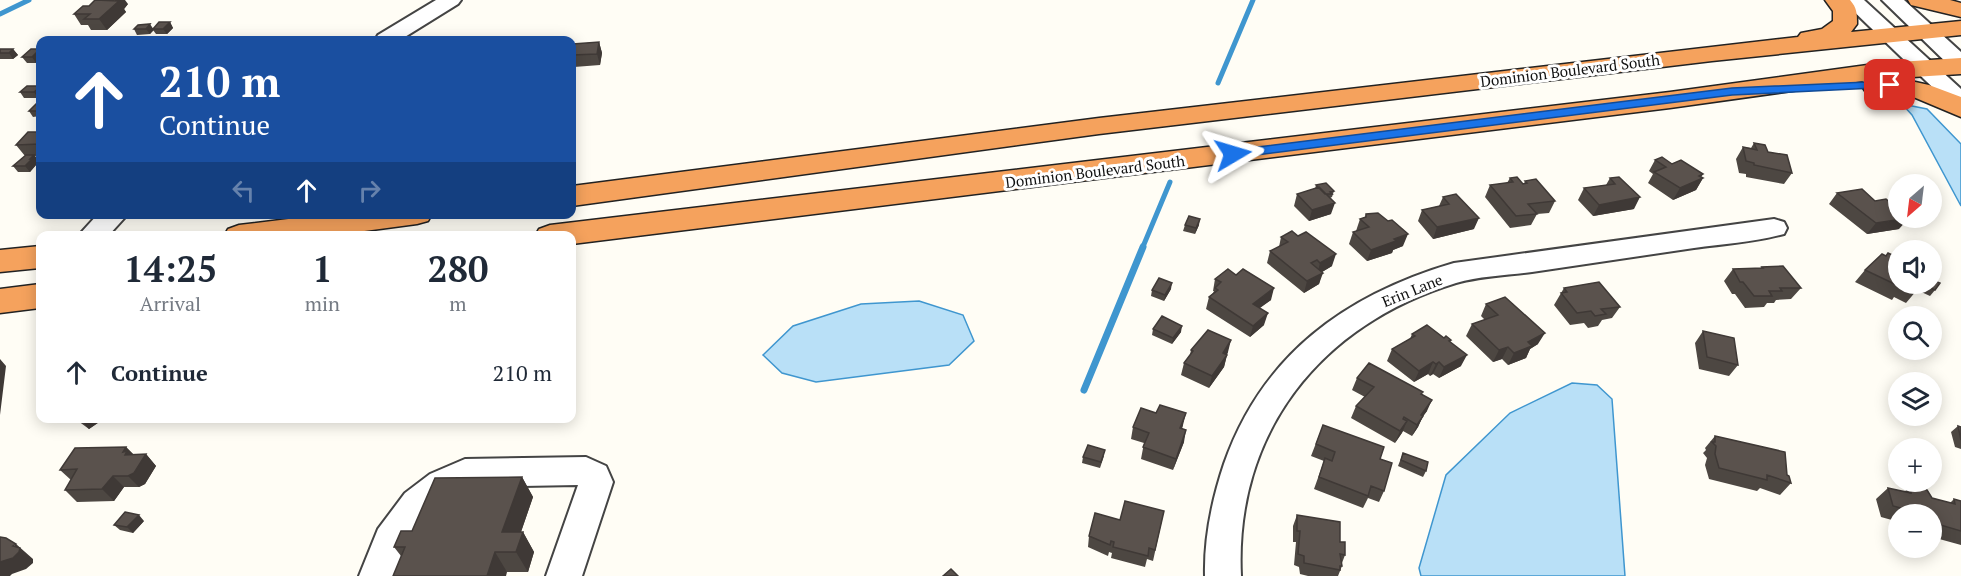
<!DOCTYPE html>
<meta charset="utf-8">
<style>
body{margin:0;font-family:"PT Serif",serif;background:#f2f2f3;color:#1f2937;height:100vh;display:flex;flex-direction:column;font-size:22px;white-space:nowrap}
*{box-sizing:border-box;margin:0}
p{font-size:20px;color:#747a83}
.icon{flex:none;width:33px;height:33px;fill:none;stroke:currentColor;stroke-width:2;stroke-linecap:round;stroke-linejoin:round}
.map{position:relative;flex:1;overflow:hidden}
.side{position:absolute;left:36px;top:231px;width:540px;height:192px;display:flex;flex-direction:column;background:#fff;border-radius:12px;box-shadow:0 3px 15px #0003}
.side>*{flex:none}
.guide{position:absolute;left:36px;top:36px;width:540px;height:183px;border-radius:12px;box-shadow:0 3px 15px #0003;background:#1a4fa0;color:#fff;overflow:hidden}
.needle{width:39px;rotate:208deg}
.controls{position:absolute;left:1888px;top:174px;display:grid;gap:12px}
.controls a{display:grid;place-items:center;width:54px;height:54px;border-radius:50%;background:#fff;box-shadow:0 3px 15px #0003;font-size:30px}
.pin{position:absolute;display:grid;place-items:center;width:51px;height:51px;color:#fff;margin:-26px;border-radius:12px;box-shadow:0 3px 9px #0006}
.me{position:absolute;width:66px;margin:-33px;rotate:83deg;stroke-linejoin:round;filter:drop-shadow(0 0 4px #0008)}
.turn{display:flex;align-items:center;gap:21px;height:126px;padding:0 24px;font-size:27px}
.turn .icon{width:78px;height:78px;stroke-width:2.5}
.turn b{display:block;font-size:42px;line-height:51px}
.lanes{display:flex;align-items:center;height:57px;padding:0 24px;background:#0003;justify-content:center;gap:30px;direction:ltr}
.lanes .off{opacity:.35}
.eta{display:flex;justify-content:space-evenly;align-items:center;height:102px;text-align:center}
.eta b{font-size:36px;font-weight:800;line-height:42px}
ul{padding:0;list-style:none}
li{display:flex;align-items:center;gap:18px;height:78px;padding:0 24px}
li div{flex:1}
li b{display:block;font-size:22px}
li em{font-style:normal}
.map>svg:first-child{display:block}
.water{fill:#b9e0f7;stroke:#3f96cf;stroke-width:1.5}
.lines{fill:none;stroke-linecap:round;stroke-linejoin:round}
.stream-far1{stroke:#3f96cf;stroke-width:5}
.stream{stroke:#3f96cf;stroke-width:7}
.minor-casing{stroke:#444;stroke-width:4}
.highway-casing{stroke:#222;stroke-width:3}
.minor{fill:#fff;fill-rule:evenodd}
.highway{fill:#f5a25d;fill-rule:evenodd}
.wall{fill:#4d4742}
.shaded-wall{fill:#3f3936}
.building{fill:#5a524d;stroke:#3f3936;stroke-width:1.5}
.route{fill:#1a73e8;stroke:#114b97;stroke-width:1.5}
.labels{text-anchor:middle;dominant-baseline:central;stroke-width:6;stroke-linejoin:round;paint-order:stroke}
.street-label{font-size:15px;fill:#111;stroke:#fff}
</style>
<div class="map">
<svg width="1961" height="576" viewBox="0 0 1961 576">
<rect width="100%" height="100%" fill="#fffdf5"/>
<path class="water" d="M1902,104L1927,109L1961,144V206L1912,115Z
M919,301L963,315L974,341L949,365L816,382L782,373L763,355L793,326L861,304Z
M1572,383L1597,385L1612,399L1625,576H1421L1419,568L1446,475L1510,413Z"/>
<g class="lines">
<path class="stream-far1" d="M0,14L29,0
M1218,83L1253,0
M1142,249L1170,182"/>
<path class="stream" d="M1084,390L1143,247"/>
<g class="minor-casing">
<path id="minor" d="M436,0H461L458,4L400,40H375L378,35Z
M1842,0H1864L1961,89V109L1953,107Z
M1882,0H1904L1961,52V71L1953,69Z
M98,214H128L108,236H78Z
M1774,219L1784,222L1787,228L1784,234C1755,242 1724,244 1694,248C1640,256 1586,264 1532,272C1508,275 1480,276 1456,283C1321,324 1234,432 1241,576H1205C1204,538 1212,500 1224,464C1262,355 1345,295 1454,263Z
M586,457L606,466L613,482L582,576H546L578,485L469,487C428,506 409,535 395,576H359L378,529L405,493L430,474L465,459Z"/>
</g>
<g class="highway-casing">
<path id="highway" d="M1825,0H1850C1857,8 1857,13 1857,24L1851,32L1961,21V35L1712,61L1099,134L572,206V186L1099,118L1798,37L1801,33L1822,29L1833,21V11Z
M1908,0H1950L1961,3V17L1911,5Z
M1961,58V74L1897,78L1929,85L1961,97V117L1911,96L1865,91L1861,85L1863,81L1670,108L572,244V236H535L539,229L550,225L1670,92L1882,63Z
M329,214H432L428,221L417,224L327,236H224L228,229L239,225Z
M40,246V268L0,272V250Z
M40,284V308L0,313V289Z"/>
</g>
<use href="#minor" class="minor"/>
<use href="#highway" class="highway"/>
</g>
<path class="wall" d="M128,4L124,9L126,12L107,30H91L88,25H81L74,14Z
M170,22L173,28L167,34H156L153,30L150,34L137,35L134,29L153,28Z
M599,42L602,53L600,65L574,67L572,59V51Z
M0,49H13L18,55L13,59H0Z
M40,49V58L36,63H27L22,57Z
M40,86V96L38,98H24L20,92Z
M40,100V116L33,117L29,111Z
M40,132V156H35L39,161L36,164V165L30,172H18L13,166L25,156L16,145Z
M1754,143L1768,152L1792,173L1784,184L1746,177V174L1739,173L1736,159L1743,147L1751,148Z
M1655,160L1672,164L1703,174L1701,177L1703,178L1696,190L1673,200L1648,183L1653,174L1649,171Z
M1619,177L1634,209L1593,216L1578,200L1584,188L1606,185L1610,178Z
M1510,178L1523,184H1524L1525,181L1555,201L1549,213L1537,214L1531,225L1510,228L1485,197L1490,185L1507,183Z
M1316,185L1334,191L1332,197L1330,198L1331,214L1309,221L1294,206L1297,194L1315,189Z
M1837,193L1899,229L1867,234L1829,204Z
M1443,197L1474,229L1433,239L1418,221L1422,210L1439,206Z
M1366,214L1403,246L1393,250L1392,253L1367,261L1349,244L1353,232L1356,231L1360,219L1365,217Z
M1185,225H1199L1195,234L1183,231Z
M1281,237L1332,266L1322,272L1319,284L1304,293L1267,263L1270,251L1279,247Z
M1762,267L1801,288L1791,299L1776,300L1774,303H1767L1764,307L1745,308L1735,294H1732L1724,281L1733,269L1760,268Z
M1865,270L1899,284H1932L1935,290L1930,296L1917,290L1906,303L1894,297L1892,300L1855,282Z
M1215,279L1271,300L1259,308L1264,325L1250,337L1206,309L1209,297L1213,293L1214,291H1213Z
M1564,288L1620,307L1612,318L1602,320L1598,326L1588,328L1584,323L1570,325L1554,305Z
M1171,289L1164,301L1151,296L1152,290Z
M1486,304L1538,344L1530,349L1526,358L1508,365L1502,359L1493,362L1466,336L1472,324L1485,320L1481,316Z
M1153,329L1181,332L1172,344L1152,335Z
M1703,331L1738,365L1729,376L1699,369L1695,343Z
M1412,334L1444,338L1451,340L1450,342L1461,366L1439,378L1433,374L1430,376L1428,374L1414,382L1387,361L1392,349L1410,339Z
M1191,350L1228,352L1227,355L1224,367L1209,388L1181,375L1184,363L1190,355Z
M1357,378L1422,394L1427,411L1423,416L1418,427L1412,436L1403,431L1395,443L1351,418L1356,406L1365,397L1352,390Z
M74,418H105L89,429Z
M1183,425L1182,429L1184,442L1173,470L1141,459L1144,443L1131,439L1133,427Z
M1323,425L1380,459L1384,491L1379,502L1368,498L1363,508L1314,489L1324,461L1311,456Z
M1958,426L1961,427V449L1955,447L1951,432Z
M1715,436L1787,475L1791,483L1780,495L1760,488L1757,491L1709,479L1705,465L1707,458L1703,453L1706,450L1705,448Z
M126,447L134,455L146,454L156,466L145,484L139,487H124L114,501L77,502L65,490L71,480L60,470Z
M1403,453L1426,471L1423,477L1398,466Z
M1104,456L1100,468L1082,463L1083,457Z
M522,477L533,497L521,532H523L534,552L528,572H507L401,556L394,547L412,531Z
M1911,486L1932,498L1950,503L1954,499L1961,501V545L1932,537V514H1899V522L1881,517L1876,499L1888,488L1904,492Z
M1164,511L1153,561L1147,559L1145,567L1111,558L1112,553L1109,552L1108,556L1088,547L1089,536L1120,520Z
M1297,515L1340,542L1345,555L1342,563V566L1338,576H1308L1300,574L1299,567L1294,565L1296,542H1293V526Z
M144,521L133,533L120,530L114,525Z"/>
<path class="shaded-wall" d="M115,0H125L128,4L124,9L126,12L107,30L99,19Z
M170,22L173,28L167,34L163,29Z
M150,24L154,30L150,34L146,29Z
M599,42L602,53L600,65L597,54Z
M13,49L18,55L13,59L9,53Z
M40,49V58L36,63L32,57Z
M40,87V96L38,98L34,92Z
M34,155L39,161L36,164V165L30,172L25,166Z
M1703,174L1699,180L1703,178L1696,190L1673,200L1680,188L1699,176Z
M1640,197L1634,209L1593,216L1599,205Z
M1335,203L1331,214L1309,221L1312,210Z
M1479,218L1474,229L1433,239L1437,227Z
M1909,218L1899,229L1867,234L1876,223Z
M1200,219L1199,225L1195,234L1196,228Z
M1408,234L1403,246L1393,250L1392,253L1367,261L1371,250L1394,239Z
M1336,254L1332,266L1317,275L1320,263Z
M1323,273L1319,284L1304,293L1307,281Z
M1172,283L1171,289L1164,301L1165,295Z
M1274,288L1271,300L1249,316L1253,304Z
M1268,313L1264,325L1250,337L1253,326Z
M1182,326L1181,332L1172,344L1173,338Z
M1545,333L1538,344L1530,349L1526,358L1508,365L1514,353L1528,342Z
M1231,340L1228,352L1220,365L1223,353Z
M1508,347L1502,359L1493,362L1499,350Z
M1227,355L1224,367L1209,388L1212,376Z
M1467,355L1461,366L1439,378L1444,367Z
M0,359L6,366L0,415Z
M1433,362L1428,374L1414,382L1419,371Z
M1439,362L1433,374L1430,376L1436,364Z
M1432,400L1427,411L1416,426L1421,415Z
M1186,413L1183,425L1177,440L1180,428Z
M1423,416L1418,427L1412,436L1417,425Z
M79,418H105L89,429Z
M1407,421L1402,433L1395,443L1400,431Z
M1186,430L1184,442L1173,470L1176,459Z
M126,447L137,458L136,466L123,452Z
M146,454L156,466L145,484L139,487L128,476Z
M113,476L124,487L114,501L102,489Z
M522,477L533,497L514,552L502,532Z
M139,515L144,521L133,533L127,527Z
M523,532L534,552L528,572L516,552Z
M16,544L33,559V563L26,569L12,574L10,576H0V562Z
M495,552L507,572L506,576H487Z"/>
<path class="building" d="M95,0L119,1L99,19H84L90,14H74L83,6H89Z
M159,22H170L163,29H153Z
M150,24L146,29H134L138,25Z
M599,42L597,54L572,55L573,44Z
M0,49H13L9,53H0Z
M31,49H40L32,57H22Z
M27,86H40V87L34,92H20Z
M40,100V111H29Z
M28,132H40V144L16,145Z
M1754,143L1765,145L1768,152L1787,155L1792,173L1754,165V163L1746,161L1743,147L1757,150Z
M26,155H34L30,159H32L25,166H13Z
M1662,157L1672,164L1681,160L1703,174L1699,176L1703,178L1680,188L1654,172L1666,167L1655,160Z
M1517,177L1523,184L1527,183L1525,181L1536,179L1555,201L1528,204L1537,214L1516,216L1490,185L1513,182L1510,178Z
M1619,177L1640,197L1599,205L1584,188L1615,184L1610,178Z
M1326,183L1334,191L1330,192L1332,194H1325L1316,185Z
M1319,187L1335,203L1312,210L1297,194Z
M1862,189L1875,201L1886,199L1899,210V218H1909L1876,223L1837,193Z
M1456,194L1479,218L1437,227L1422,210L1449,204L1443,197Z
M1378,213L1388,221L1392,220L1408,234L1394,239L1396,241L1371,250L1353,232L1369,227L1360,219L1366,217V214Z
M1189,216L1200,219L1196,228L1185,225Z
M1292,231L1298,236L1306,232L1336,254L1320,263L1317,260L1311,263L1323,273L1307,281L1270,251L1288,242L1281,237Z
M1888,253L1899,258V284H1915L1920,286L1916,291L1904,286L1903,288L1865,270L1882,254L1886,256Z
M1783,266L1801,288H1780L1782,291H1769L1772,296H1754L1743,282H1740L1733,269L1763,268L1762,267Z
M1228,269L1236,275L1243,269L1274,288L1253,304L1268,313L1253,326L1209,297L1218,290L1215,288L1221,282L1215,279Z
M1159,278L1172,283L1165,295L1152,290Z
M1932,280L1940,283L1935,290L1922,284H1932Z
M1599,282L1620,307L1601,309L1606,314L1595,316L1591,311L1577,313L1561,293L1567,292L1564,288Z
M1505,297L1545,333L1528,342L1532,346L1514,353L1508,347L1499,350L1472,324L1498,315L1486,304Z
M1162,316L1182,326L1173,338L1153,329Z
M1427,325L1444,338L1446,336L1451,340L1449,341L1467,355L1444,367L1439,362L1436,364L1433,362L1419,371L1392,349L1415,336L1412,334Z
M1208,330L1231,340L1223,353L1227,355L1212,376L1184,363L1193,351L1191,350Z
M1703,331L1734,338L1738,365L1707,357Z
M1369,363L1423,392L1421,394L1432,400L1421,415L1423,416L1417,425L1404,417L1403,419L1407,421L1400,431L1356,406L1374,387L1357,378Z
M1160,405L1186,413L1180,428L1186,430L1176,459L1143,447L1149,433L1133,427L1141,408L1156,413Z
M1323,425L1384,447L1380,459L1392,463L1384,491L1371,486L1368,496L1319,477L1325,458L1332,461L1335,452L1316,444Z
M1958,426L1961,427V440Z
M1715,436L1785,452L1787,475L1789,476L1791,483L1767,475V480L1719,468L1715,454L1716,446L1712,442H1715Z
M1088,445L1105,450L1101,462L1083,457Z
M126,447L123,452L127,451L125,455L146,454L134,473L128,476H113L102,489L65,490L77,469L60,470L75,448Z
M1403,453L1428,462L1426,471L1401,460Z
M522,477L502,532H523L516,552H495L487,576H393L405,547H394L401,531H412L435,478Z
M1911,486L1927,490L1932,498L1955,504L1954,499L1961,501V531L1937,524L1933,513L1919,509L1920,513L1893,506L1888,488L1911,493Z
M1125,501L1164,511L1155,550L1149,548L1148,556L1113,547L1114,542L1111,541L1110,545L1089,536L1095,513L1120,520Z
M125,512L139,515L127,527L114,525Z
M1297,515L1340,522V542H1345V555L1340,554L1342,566H1340V570L1304,563V556L1298,554L1300,531H1297Z
M0,537L6,538L16,544L13,546L20,548L19,552L13,558L0,562Z
M951,569L958,576H943Z"/>
<path class="route" d="M1890,81L1894,82V87L1732,95L1233,158L1227,154L1233,150L1732,88Z"/>
<g class="labels">
<g class="street-label">
<text transform="translate(1570 70) rotate(-7)">Dominion Boulevard South</text>
<text transform="translate(1095 171) rotate(-7)">Dominion Boulevard South</text>
<text transform="translate(1412 290) rotate(-22)">Erin Lane</text>
</g>
</g>
</svg>
<div class="controls">
<a><svg class="needle" viewBox="-14 -14 28 28"><path d="M0-13l5 13h-10z" fill="#e53935"/><path d="M0 13l5-13h-10z" fill="#747a83"/></svg></a>
<a><svg class="icon" aria-label="sound" viewBox="0 0 24 24"><path d="M4 9h4l5-4v14l-5-4H4zM17 9q2 3 0 6"/></svg></a>
<a><svg class="icon" aria-label="search" viewBox="0 0 24 24"><circle cx="10" cy="10" r="6"/><path d="M15 15l6 6"/></svg></a>
<a><svg class="icon" aria-label="layers" viewBox="0 0 24 24"><path d="M12 4l9 5-9 5-9-5zM3 14l9 5 9-5"/></svg></a>
<a>+</a>
<a>−</a>
</div>
<div class="pin" style="left:1890px;top:85px;background:#d93025"><svg class="icon" aria-label="arrive" viewBox="0 0 24 24"><path d="M6 21V4h12l-3 4 3 4H6"/></svg></div>
<svg class="me" style="left:1233px;top:154px" viewBox="-20 -20 40 40"><path d="M0-17L14 15 0 8-14 15z" fill="#1a73e8" stroke="#fff" stroke-width="4"/></svg>
<div class="guide">
<div class="turn"><svg class="icon" aria-label="ahead" viewBox="0 0 24 24"><path d="M12 20V5M6 11l6-6 6 6"/></svg><div><b>210 m</b>Continue</div></div>
<div class="lanes"><svg class="icon off" aria-label="left" viewBox="0 0 24 24"><path d="M17 20v-9H6M10 6l-5 5 5 5"/></svg><svg class="icon" aria-label="ahead" viewBox="0 0 24 24"><path d="M12 20V5M6 11l6-6 6 6"/></svg><svg class="icon off" aria-label="right" viewBox="0 0 24 24"><path d="M7 20v-9h11M14 6l5 5-5 5"/></svg></div>
</div>
<section class="side">
<div class="eta">
<div><b>14:25</b><p>Arrival</p></div>
<div><b>1</b><p>min</p></div>
<div><b>280</b><p>m</p></div>
</div>
<ul>
<li><svg class="icon" aria-label="ahead" viewBox="0 0 24 24"><path d="M12 20V5M6 11l6-6 6 6"/></svg><div><b>Continue</b></div><em>210 m</em></li>
</ul>
</section>
</div>
